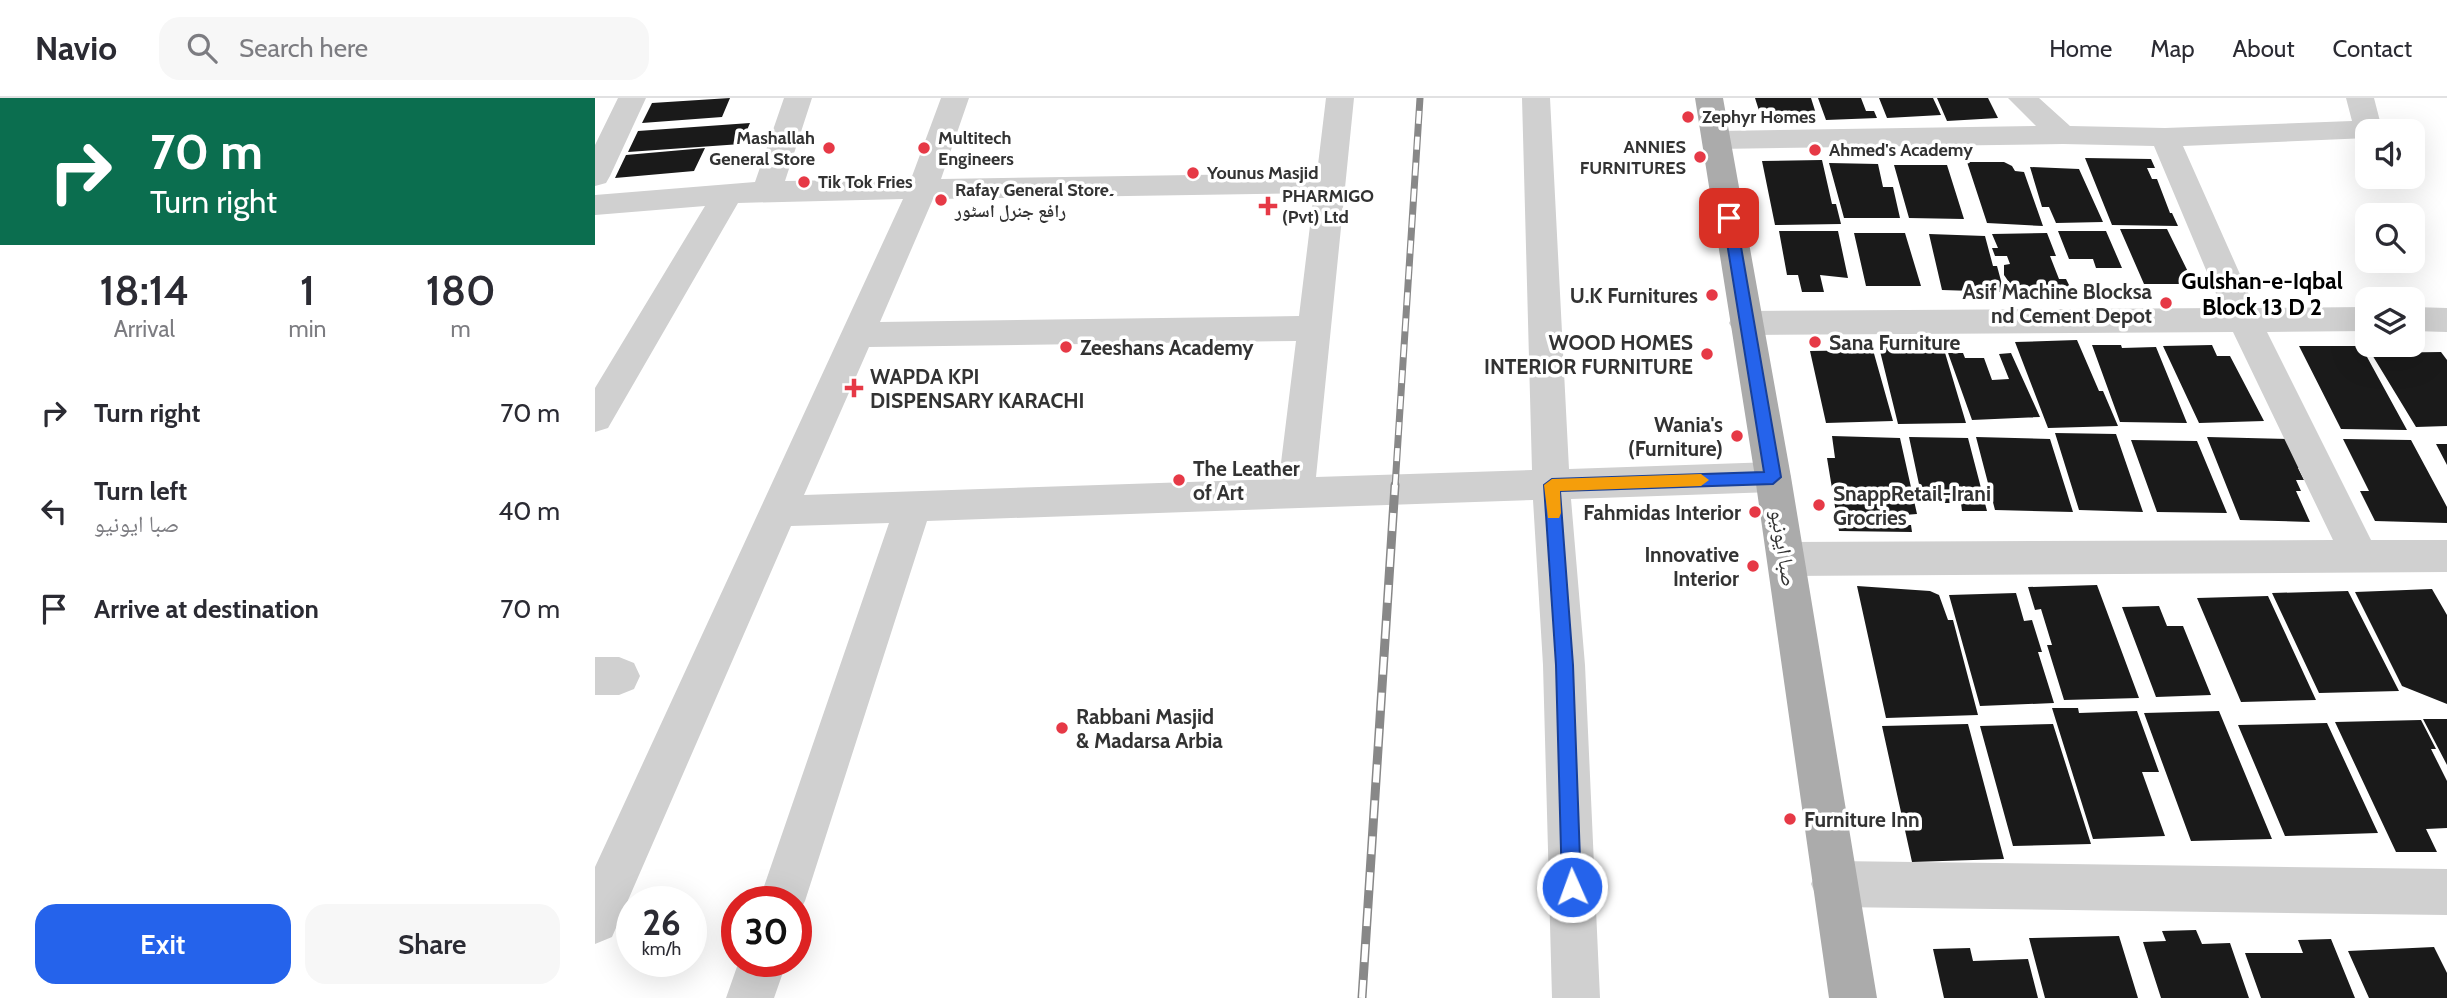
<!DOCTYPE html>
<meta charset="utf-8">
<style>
body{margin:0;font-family:Cabin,"Noto Naskh Arabic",sans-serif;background:#f7f7f7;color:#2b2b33;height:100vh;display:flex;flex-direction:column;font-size:26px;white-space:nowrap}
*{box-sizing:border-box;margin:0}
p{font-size:23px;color:#7c7c81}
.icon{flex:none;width:38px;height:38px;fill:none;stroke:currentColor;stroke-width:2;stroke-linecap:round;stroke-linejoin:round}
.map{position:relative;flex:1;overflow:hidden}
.sheet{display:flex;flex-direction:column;background:#fff;width:595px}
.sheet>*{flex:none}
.banner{background:#0b6e4f;color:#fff;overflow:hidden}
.controls{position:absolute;left:1760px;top:21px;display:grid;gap:14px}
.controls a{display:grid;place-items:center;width:70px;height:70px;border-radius:14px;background:#fff;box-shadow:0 7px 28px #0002;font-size:35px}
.speed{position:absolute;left:21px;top:788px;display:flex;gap:14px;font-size:35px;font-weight:700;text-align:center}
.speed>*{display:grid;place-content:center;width:91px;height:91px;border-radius:50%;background:#fff;box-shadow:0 7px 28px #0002;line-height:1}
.speed small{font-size:18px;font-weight:400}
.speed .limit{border:10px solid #d22;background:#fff;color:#111}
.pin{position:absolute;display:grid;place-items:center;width:60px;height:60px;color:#fff;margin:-30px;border-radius:14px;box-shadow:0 4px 10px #0006}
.me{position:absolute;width:77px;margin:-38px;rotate:358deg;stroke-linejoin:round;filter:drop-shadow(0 0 5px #0008)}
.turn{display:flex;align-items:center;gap:24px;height:147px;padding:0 35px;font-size:32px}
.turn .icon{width:91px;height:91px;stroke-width:2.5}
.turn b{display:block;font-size:49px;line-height:60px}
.eta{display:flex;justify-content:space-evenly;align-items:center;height:119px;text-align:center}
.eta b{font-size:42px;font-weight:600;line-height:49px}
.button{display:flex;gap:14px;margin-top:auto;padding:14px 35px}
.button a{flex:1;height:80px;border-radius:21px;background:#2563eb;color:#fff;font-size:28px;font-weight:600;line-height:80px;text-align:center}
.button a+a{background:#f7f7f7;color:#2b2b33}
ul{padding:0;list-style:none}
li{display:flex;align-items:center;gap:21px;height:98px;padding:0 35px}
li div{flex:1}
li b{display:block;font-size:26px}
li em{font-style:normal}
header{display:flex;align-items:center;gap:42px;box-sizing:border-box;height:98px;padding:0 35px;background:#fff;border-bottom:2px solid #e1e1e2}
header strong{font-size:33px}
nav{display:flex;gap:38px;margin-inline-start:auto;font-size:24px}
.search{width:490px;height:63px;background:#f7f7f7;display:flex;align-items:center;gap:18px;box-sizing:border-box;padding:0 24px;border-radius:21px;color:#7c7c81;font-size:26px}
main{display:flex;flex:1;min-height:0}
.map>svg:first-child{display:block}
.building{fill:#1a1a1a}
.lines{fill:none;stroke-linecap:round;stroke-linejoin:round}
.minor{fill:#d0d0d0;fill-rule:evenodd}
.major{fill:#ababab;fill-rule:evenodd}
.rail-far1-casing{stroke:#888;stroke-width:7}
.rail-casing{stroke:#888;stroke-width:9}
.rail-far1{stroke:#fff;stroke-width:4.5;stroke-dasharray:13;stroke-linecap:butt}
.rail{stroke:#fff;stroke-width:6;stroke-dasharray:18;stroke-linecap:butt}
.route{fill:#2563eb;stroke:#184099;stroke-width:2}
.slow{fill:#f59e0b}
.poi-dot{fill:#e63946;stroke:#fff;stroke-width:2.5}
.labels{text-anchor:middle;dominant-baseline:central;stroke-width:7;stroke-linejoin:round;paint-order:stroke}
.far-poi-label{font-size:18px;font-weight:bold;fill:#333;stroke:#fff;text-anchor:start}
.poi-label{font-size:21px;font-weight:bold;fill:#333;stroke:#fff;text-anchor:start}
.street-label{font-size:21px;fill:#333;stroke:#fff}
.neighbourhood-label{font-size:23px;font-weight:bold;fill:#000;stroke:#fff}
</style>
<header>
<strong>Navio</strong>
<div class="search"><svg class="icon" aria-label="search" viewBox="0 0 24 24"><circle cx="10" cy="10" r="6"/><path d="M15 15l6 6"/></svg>Search here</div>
<nav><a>Home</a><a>Map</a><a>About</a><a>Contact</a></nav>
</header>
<main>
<section class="sheet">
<div class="banner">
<div class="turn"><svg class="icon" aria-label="right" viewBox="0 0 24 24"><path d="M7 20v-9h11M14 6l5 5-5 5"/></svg><div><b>70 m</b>Turn right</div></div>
</div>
<div class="eta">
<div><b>18:14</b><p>Arrival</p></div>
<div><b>1</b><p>min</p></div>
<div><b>180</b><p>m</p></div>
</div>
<ul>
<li><svg class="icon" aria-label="right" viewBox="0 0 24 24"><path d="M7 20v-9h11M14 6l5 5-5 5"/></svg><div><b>Turn right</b></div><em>70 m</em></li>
<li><svg class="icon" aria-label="left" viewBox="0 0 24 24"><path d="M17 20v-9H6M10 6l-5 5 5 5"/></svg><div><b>Turn left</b><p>صبا ایونیو</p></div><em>40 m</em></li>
<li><svg class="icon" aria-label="arrive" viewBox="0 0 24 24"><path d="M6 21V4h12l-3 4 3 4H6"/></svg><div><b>Arrive at destination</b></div><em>70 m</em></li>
</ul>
<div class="button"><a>Exit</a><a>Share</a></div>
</section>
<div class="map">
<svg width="1852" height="900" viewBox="0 0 1852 900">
<rect width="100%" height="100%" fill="#fff"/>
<path class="building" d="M135,0L127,19L47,25L57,5Z
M1160,0H1216L1222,19L1186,24L1185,21L1167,22Z
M1223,0H1266L1271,13H1279L1282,20L1231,22Z
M1284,0H1338L1346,17L1292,20Z
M1342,0H1393L1403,20L1352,23Z
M155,25L146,46L33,54L43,33Z
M110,50L99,73L20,80L31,57Z
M1490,60L1556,61L1560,70H1552L1557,81H1562L1575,115H1577L1583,128L1517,127Z
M1227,62L1237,106H1241L1246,126L1180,127L1167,63Z
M1372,64H1409L1417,68L1420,73L1429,74L1448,128L1392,125Z
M1234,65L1283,66L1288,89H1298L1305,120H1249Z
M1299,67H1352L1369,121L1314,120Z
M1435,69L1484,71L1508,124L1461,125L1454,109H1447Z
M1525,131H1572L1599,186H1549Z
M1184,133H1243L1253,180L1225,177L1229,194H1207L1203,177H1192Z
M1463,133H1511L1527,170H1501L1498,161H1474Z
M1259,135H1310L1326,188H1271Z
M1452,135L1461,158H1455L1464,181H1471L1475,189L1418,190L1409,177V167L1415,166L1412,158H1400L1397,150H1403L1397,136Z
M1334,136L1390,138L1398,168H1402L1409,194L1347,192Z
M1482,242L1504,293H1508L1523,328L1453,330L1420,244Z
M1497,247H1526L1527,250L1561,249L1592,325L1525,324Z
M1617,247L1622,258H1635L1669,323L1604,325L1568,248Z
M1348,248L1371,325L1303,326L1284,249Z
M1704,248H1766L1812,332L1746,331Z
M1278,252L1298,323L1231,325L1215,253Z
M1846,254L1852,262V328L1821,329L1776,255Z
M1353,255H1368L1370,260H1389L1397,282L1414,281L1404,256L1416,255L1445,319L1377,322Z
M1460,335L1521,336L1548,414L1484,412Z
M1237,338L1305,340L1322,416L1309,417L1310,427H1316L1317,434L1244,433L1232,360H1240Z
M1314,339L1373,340L1392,413H1367L1366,405H1328Z
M1381,339L1455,341L1478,414L1400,412Z
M1612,339L1695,341L1708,370H1703L1709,382H1701L1706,393H1701L1715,424L1645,422Z
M1748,341L1816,342L1852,409V425L1780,423L1765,393H1774Z
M1536,342L1602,343L1632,415L1562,414Z
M1841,346H1852V367Z
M1502,487L1544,600L1469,602L1452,547H1457L1446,511L1440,512L1433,489Z
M1262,488L1335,493L1344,497L1353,522H1358L1383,617L1291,620Z
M1837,491L1852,517V606L1807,588L1760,494Z
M1753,493L1804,593L1724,595L1677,495Z
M1421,495L1429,523L1437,522L1447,554H1443L1459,605L1385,608L1354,497Z
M1673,498L1721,602L1646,604L1602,500Z
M1564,508L1572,528H1588L1616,597L1561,599L1527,509Z
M1457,610H1483L1484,615L1542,613L1564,674H1547L1570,738L1498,741Z
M1624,613L1677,741L1596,743L1549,615Z
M1828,621H1852V667Z
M1826,622L1841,651H1836L1852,683V730L1831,731L1842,754H1801L1740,624Z
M1732,625L1783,735L1690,738L1643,627Z
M1373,626L1409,761L1317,764L1287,628Z
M1458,626L1496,746L1418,748L1385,628Z
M1601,832L1607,846L1635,845L1654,900H1566L1548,844L1571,843L1567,833Z
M1524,838L1543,900H1450L1434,840Z
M1736,841L1760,900H1666L1650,855H1708L1703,842Z
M1839,849L1852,875V900H1774L1753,853Z
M1375,850L1378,863L1433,861L1443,900H1349L1338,851Z"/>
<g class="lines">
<path class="minor" d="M23,0H51L15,78L11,85L0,88V47Z
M189,0H217L190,83L316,81L346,0H374L346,81L722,75L731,0H759L721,379L937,372L927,0H955L974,371L1178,364L1191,368L1196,379L1191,390L1178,394L976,401L990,567L1005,900H957L948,567L938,402L332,423L210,803L201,820V803H164L294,425L196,428L17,839L0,846V769L308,101L143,105L13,330L0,334V290L110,108L0,117V97L160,84ZM719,95L704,218L285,224L338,101ZM701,243L684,381L209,397L274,249Z
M1413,0H1444L1475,28L1570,30L1757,23L1751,0H1779L1787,31L1773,33V40L1588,48L1660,210L1773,209V233L1672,234L1776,442H1852V474L1191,478L1177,473L1172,461L1177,449L1191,444L1738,442L1638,234L1151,237L1139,234L1134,225L1139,216L1151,213L1627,210L1559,48L1468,46L1122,51L1112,49L1107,42L1112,35L1122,33L1441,28Z
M1818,209L1852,210V234L1818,233Z
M0,559H24L39,565L45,578L39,591L24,597H0Z
M1239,763L1852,771V817L1239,809L1223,802L1216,786L1223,770Z
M144,863H192L179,900H131Z"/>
<path class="major" d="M1100,0H1128L1196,379L1282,900H1234L1160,379Z"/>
<g class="rail-far1-casing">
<path id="rail-far1" d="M800,389L825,0"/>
</g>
<g class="rail-casing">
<path id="rail" d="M767,900L800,387"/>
</g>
<use href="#rail-far1" class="rail-far1"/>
<use href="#rail" class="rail"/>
</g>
<path class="route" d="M1134,116L1141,120L1186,379L1178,386L965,393L978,567L986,789L984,796L977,799L970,796L967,789L961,567L949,387L957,381L1169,374L1128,120Z"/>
<path class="slow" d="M1106,376L1114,382L1106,388L965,393L966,415L964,420H953L949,387L957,381Z"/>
<g class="poi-dot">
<circle cx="1093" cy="19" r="7"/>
<circle cx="234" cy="50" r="7"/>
<circle cx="329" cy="50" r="7"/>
<circle cx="1220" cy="52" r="7"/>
<circle cx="1105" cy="59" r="7"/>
<circle cx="598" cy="75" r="7"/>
<circle cx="209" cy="84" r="7"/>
<circle cx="346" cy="102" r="7"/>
<path d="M669.5 97.5h7v7h7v7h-7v7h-7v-7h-7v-7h7z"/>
<circle cx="1117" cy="197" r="7"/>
<circle cx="1571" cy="205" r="7"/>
<circle cx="1220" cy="244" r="7"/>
<circle cx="471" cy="249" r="7"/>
<circle cx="1112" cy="256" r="7"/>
<path d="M255.5 279.5h7v7h7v7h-7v7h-7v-7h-7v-7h7z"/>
<circle cx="1142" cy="338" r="7"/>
<circle cx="584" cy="382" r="7"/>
<circle cx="1224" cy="407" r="7"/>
<circle cx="1160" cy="414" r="7"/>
<circle cx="1158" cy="468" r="7"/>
<circle cx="467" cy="630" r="7"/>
<circle cx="1195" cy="721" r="7"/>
</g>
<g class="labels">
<g class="far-poi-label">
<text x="1107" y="19">Zephyr Homes</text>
<text x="220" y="40" text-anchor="end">Mashallah<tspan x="220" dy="21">General Store</tspan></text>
<text x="343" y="40">Multitech<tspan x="343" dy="21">Engineers</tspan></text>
<text x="1091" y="49" text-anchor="end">ANNIES<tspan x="1091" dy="21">FURNITURES</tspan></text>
<text x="1234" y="52">Ahmed's Academy</text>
<text x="612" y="75">Younus Masjid</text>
<text x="223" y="84">Tik Tok Fries</text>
<text x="360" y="92">Rafay General Store۔<tspan x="360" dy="21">رافع جنرل اسٹور</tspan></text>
<text x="687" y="98">PHARMIGO<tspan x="687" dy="21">(Pvt) Ltd</tspan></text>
</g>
<g class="poi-label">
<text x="1557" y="193" text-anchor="end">Asif Machine Blocksa<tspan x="1557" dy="24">nd Cement Depot</tspan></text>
<text x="1103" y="197" text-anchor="end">U.K Furnitures</text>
<text x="1098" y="244" text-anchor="end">WOOD HOMES<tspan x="1098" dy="24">INTERIOR FURNITURE</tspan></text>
<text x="1234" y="244">Sana Furniture</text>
<text x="485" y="249">Zeeshans Academy</text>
<text x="275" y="278">WAPDA KPI<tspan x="275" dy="24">DISPENSARY KARACHI</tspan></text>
<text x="1128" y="326" text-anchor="end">Wania's<tspan x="1128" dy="24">(Furniture)</tspan></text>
<text x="598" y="370">The Leather<tspan x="598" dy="24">of Art</tspan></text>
<text x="1238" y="395">SnappRetail-Irani<tspan x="1238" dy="24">Grocries</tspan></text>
<text x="1146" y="414" text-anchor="end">Fahmidas Interior</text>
<text x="1144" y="456" text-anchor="end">Innovative<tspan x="1144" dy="24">Interior</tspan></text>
<text x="481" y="618">Rabbani Masjid<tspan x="481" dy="24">&amp; Madarsa Arbia</tspan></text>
<text x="1209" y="721">Furniture Inn</text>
</g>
<g class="street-label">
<text transform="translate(1189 450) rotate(81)">صبا ایونیو</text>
</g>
<g class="neighbourhood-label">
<text x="1667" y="183">Gulshan-e-Iqbal<tspan x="1667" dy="26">Block 13 D 2</tspan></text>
</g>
</g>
</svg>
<div class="controls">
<a><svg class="icon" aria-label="sound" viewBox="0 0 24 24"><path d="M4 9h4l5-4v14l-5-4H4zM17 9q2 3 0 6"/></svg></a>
<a><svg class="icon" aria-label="search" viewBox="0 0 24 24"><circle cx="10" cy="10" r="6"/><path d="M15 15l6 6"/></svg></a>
<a><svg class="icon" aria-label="layers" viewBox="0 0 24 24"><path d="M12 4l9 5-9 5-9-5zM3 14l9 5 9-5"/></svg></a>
</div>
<div class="speed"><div>26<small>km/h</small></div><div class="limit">30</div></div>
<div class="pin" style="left:1134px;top:120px;background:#d93025"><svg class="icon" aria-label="arrive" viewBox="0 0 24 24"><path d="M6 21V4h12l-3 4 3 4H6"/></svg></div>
<svg class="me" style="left:977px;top:789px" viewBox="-20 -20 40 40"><circle r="17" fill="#2563eb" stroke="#fff" stroke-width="3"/><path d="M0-11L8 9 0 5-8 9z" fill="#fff"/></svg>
</div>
</main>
